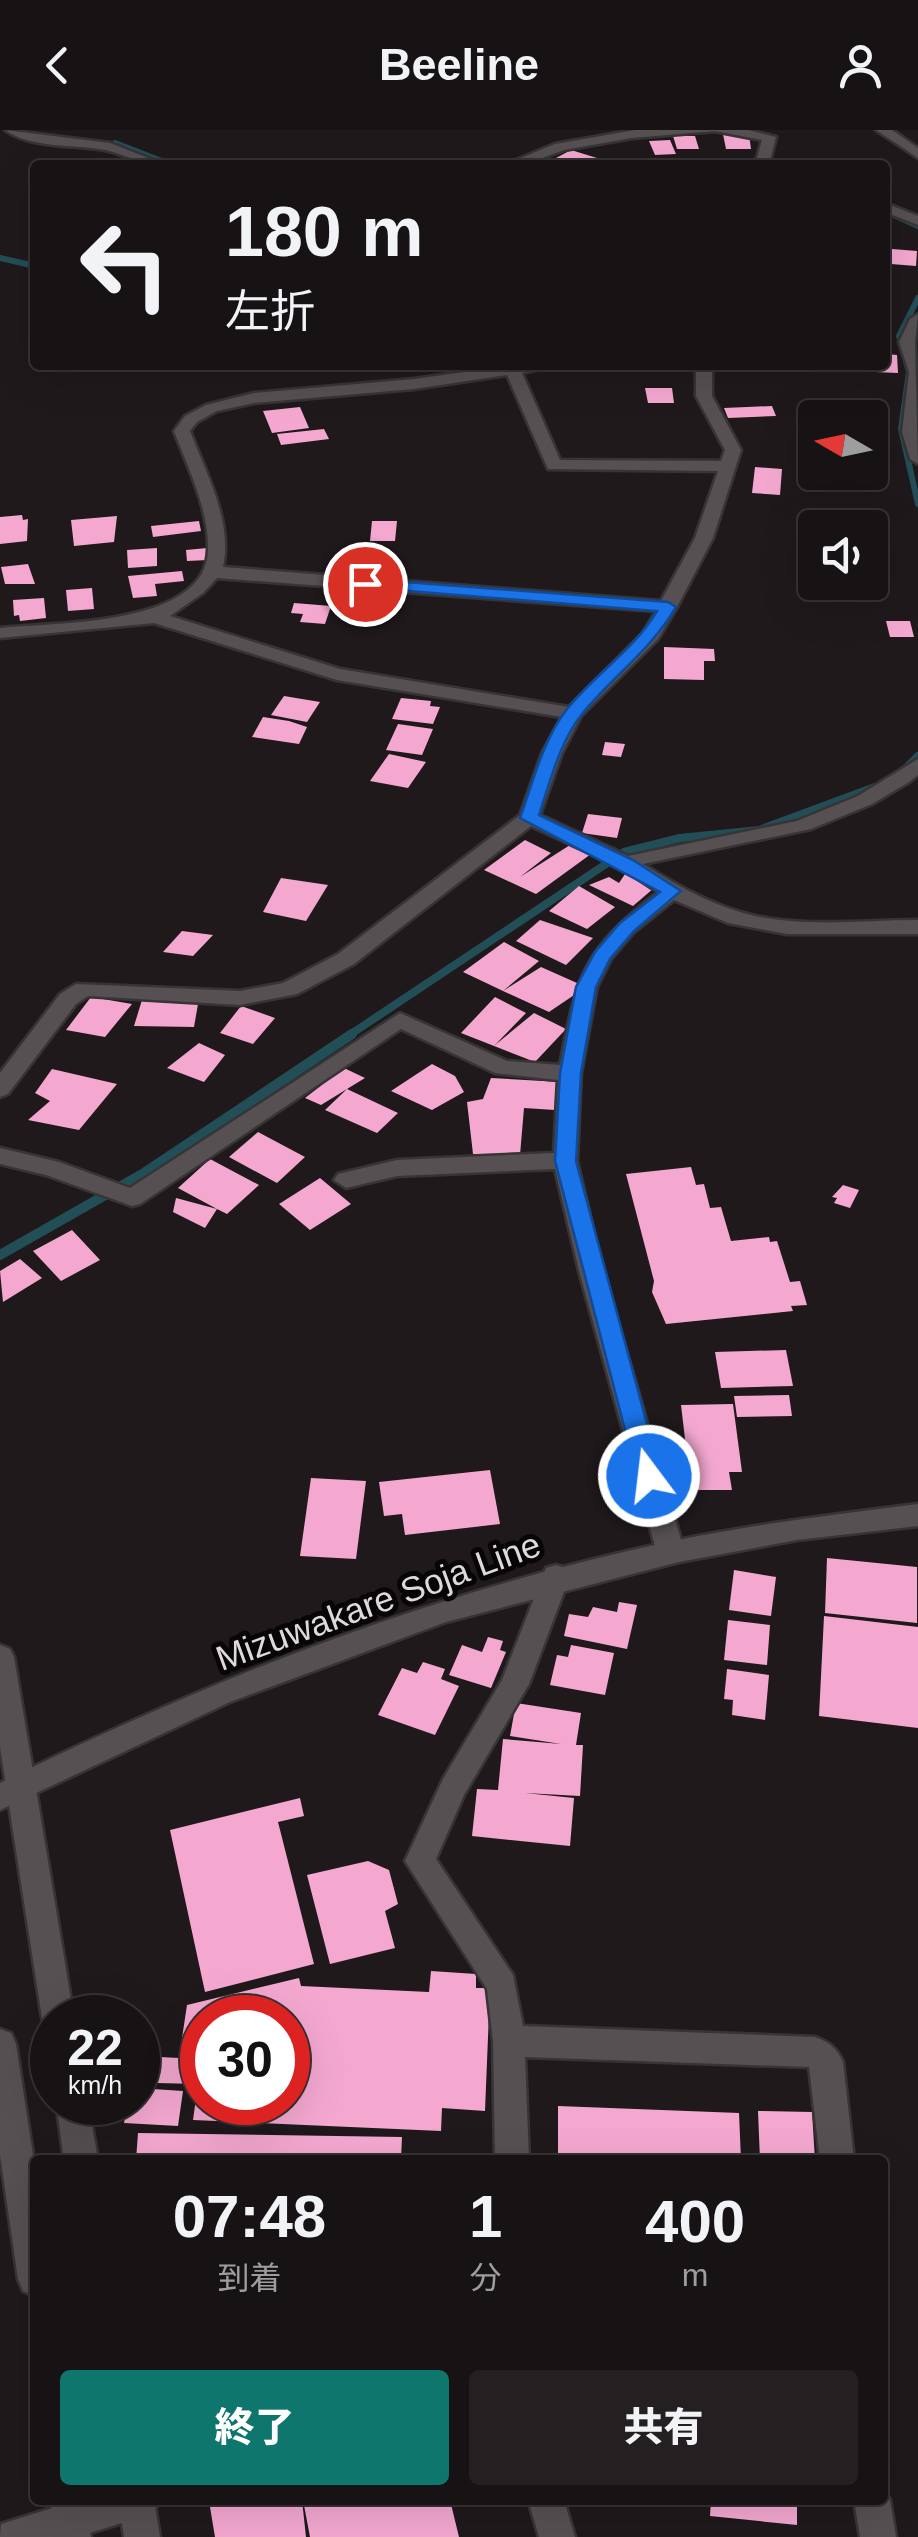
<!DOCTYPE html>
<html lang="ja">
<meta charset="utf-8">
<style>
body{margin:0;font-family:Helvetica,"Noto Sans JP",sans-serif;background:#242022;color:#f1f3f6;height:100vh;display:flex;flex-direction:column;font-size:38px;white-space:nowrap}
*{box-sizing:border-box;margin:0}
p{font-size:32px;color:#9e9ea0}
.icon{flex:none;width:55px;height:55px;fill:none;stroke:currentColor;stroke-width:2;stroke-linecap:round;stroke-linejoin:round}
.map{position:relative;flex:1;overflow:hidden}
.side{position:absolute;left:30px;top:2025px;width:858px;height:350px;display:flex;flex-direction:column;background:#171315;border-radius:10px;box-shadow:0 10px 40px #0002,0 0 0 2px #363234}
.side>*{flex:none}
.guide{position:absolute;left:30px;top:30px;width:860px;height:210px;border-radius:10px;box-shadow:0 10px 40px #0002,0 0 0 2px #363234;background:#171315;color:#f1f3f6;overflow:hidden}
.needle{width:65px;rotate:279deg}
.controls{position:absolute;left:798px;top:270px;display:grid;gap:20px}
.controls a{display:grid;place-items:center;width:90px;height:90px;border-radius:10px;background:#171315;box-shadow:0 10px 40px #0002,0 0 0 2px #363234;font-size:50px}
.speed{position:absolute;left:30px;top:1865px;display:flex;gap:20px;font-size:50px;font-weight:700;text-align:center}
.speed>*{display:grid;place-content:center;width:130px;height:130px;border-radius:50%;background:#171315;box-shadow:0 10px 40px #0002,0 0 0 2px #363234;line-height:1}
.speed small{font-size:25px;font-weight:400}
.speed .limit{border:15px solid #d22;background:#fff;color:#111}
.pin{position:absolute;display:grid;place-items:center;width:85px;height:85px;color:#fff;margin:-42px;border:5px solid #fff;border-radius:50%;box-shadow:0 2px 10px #0007}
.me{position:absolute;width:110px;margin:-55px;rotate:345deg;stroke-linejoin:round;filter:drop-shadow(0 0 8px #0008)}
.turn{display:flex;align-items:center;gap:35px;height:210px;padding:0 30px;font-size:45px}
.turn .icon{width:130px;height:130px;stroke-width:2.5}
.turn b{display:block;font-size:70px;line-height:85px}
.eta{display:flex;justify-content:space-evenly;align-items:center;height:170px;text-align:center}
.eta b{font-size:60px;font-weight:800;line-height:70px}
.button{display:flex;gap:20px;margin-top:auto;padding:20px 30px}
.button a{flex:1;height:115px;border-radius:10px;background:#0f766e;color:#fff;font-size:40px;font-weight:800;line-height:115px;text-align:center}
.button a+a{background:#242022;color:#f1f3f6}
header{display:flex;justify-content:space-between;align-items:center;height:130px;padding:0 30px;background:#171315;font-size:45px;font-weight:800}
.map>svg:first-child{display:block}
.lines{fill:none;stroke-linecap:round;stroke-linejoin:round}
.stream-far2{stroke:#224f57;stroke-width:6}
.stream-far1{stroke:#224f57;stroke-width:8}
.stream{stroke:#224f57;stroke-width:10}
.building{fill:#f4a8d0;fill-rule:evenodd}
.minor-casing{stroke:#373436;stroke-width:5}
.tertiary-casing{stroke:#373436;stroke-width:5}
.secondary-casing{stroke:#373436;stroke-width:5}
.minor{fill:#565053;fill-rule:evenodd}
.tertiary{fill:#565053;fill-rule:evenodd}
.secondary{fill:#565053;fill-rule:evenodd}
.route{fill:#1a73e8;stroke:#114b97;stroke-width:2.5}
.labels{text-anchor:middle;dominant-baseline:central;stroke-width:10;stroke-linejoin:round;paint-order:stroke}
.street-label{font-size:35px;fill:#dedadc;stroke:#070506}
</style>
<header><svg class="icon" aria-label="back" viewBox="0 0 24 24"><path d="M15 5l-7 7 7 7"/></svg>Beeline<svg class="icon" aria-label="person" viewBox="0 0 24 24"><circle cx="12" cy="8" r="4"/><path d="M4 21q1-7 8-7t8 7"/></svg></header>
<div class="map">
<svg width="918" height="2407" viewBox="0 0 918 2407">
<rect width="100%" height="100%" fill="#1f191c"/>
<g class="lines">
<path class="stream-far2" d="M115,13L172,35
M885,81L918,96
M0,128L35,136
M918,168L899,206L909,242L901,299L918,374"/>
<path class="stream-far1" d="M903,641L918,626
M348,906L624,722L680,708L759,700L875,657"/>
<path class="stream" d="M0,1125L144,1043L352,904"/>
</g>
<path class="building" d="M723,4H749L751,19H726Z
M673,6H695L699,19H677Z
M670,10L676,24L655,25L649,11Z
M571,20L597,28L583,35L556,28Z
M892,119L917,121L916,136L891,134Z
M885,224L897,225L898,243L875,242V235H885Z
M645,258H672L674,273H648Z
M772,276L776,286L728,288L724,278Z
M300,277L309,298L272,303L263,281Z
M324,299L329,309L281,315L277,304Z
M755,337L782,339L780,365L752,363Z
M820,380L856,382L855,398L819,396Z
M22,385L23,390L28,389L27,411L0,414V387Z
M117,386L114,412L74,416L71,390Z
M199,391L201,401L153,407L151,396Z
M372,391H397L395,411H370Z
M157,418V436L128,438L127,420Z
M207,418L208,430L187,431L186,420Z
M28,434L35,454H5L1,437Z
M182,441L184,451L155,454L157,466L133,468L128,446Z
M92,458L94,479L68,481L66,460Z
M44,468L46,488L20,491L19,485L14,486L13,470Z
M294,473L331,476L325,494L300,492L303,484L291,483Z
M886,491H910L914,507H890Z
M664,517L714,519L715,531H704V550L664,549Z
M284,566L320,572L307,592L271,585Z
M401,568L431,571L430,576L440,577L433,594L392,589Z
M263,587L289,591L307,597L299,614L252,607Z
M398,594L433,599L422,625L386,620Z
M605,612L625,614L621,627L602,625Z
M389,624L426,632L408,658L370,651Z
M588,684L622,688L617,708L582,703Z
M525,710L551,723L520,747L570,715L591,724L536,764L484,740Z
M625,744L654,758L633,776L589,755L609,747L619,753Z
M281,748L328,755L306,791L263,782Z
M579,756L615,777L587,799L549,781Z
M540,790L593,808L566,835L516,811Z
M182,801L213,805L193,826L163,822Z
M504,812L539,831L503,861L541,837L586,857L549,882L503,861L463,842Z
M91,867L132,874L105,907L66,900Z
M495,867L526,883L495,915L534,883L566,899L535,932L461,903Z
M142,870L198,874L194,897L134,896Z
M241,876L275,888L253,914L220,903Z
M199,913L225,925L204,952L167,938Z
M432,934L455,946L464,962L432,980L391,961Z
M344,938L365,948L347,959L398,983L377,1003L325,980L347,959L321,975L305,968Z
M52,939L117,954L79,1000L28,990L50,971L35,963Z
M491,948L560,952L555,980L524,978L520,1025L473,1024L467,972L483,969Z
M258,1002L305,1027L277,1053L229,1027Z
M210,1029L259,1055L227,1084L217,1079L205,1098L173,1082L176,1068L217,1079L178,1058Z
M691,1037L696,1055L704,1054L710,1078L721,1077L731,1111L769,1107L770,1112L777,1111L790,1152L800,1151L807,1175L791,1176L793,1181L666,1194L652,1162L654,1151L626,1044Z
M320,1048L351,1074L310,1100L279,1074Z
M843,1055L859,1060L850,1078L834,1073L837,1068L832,1067Z
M72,1100L100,1130L61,1151L33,1121Z
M20,1129L42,1148L3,1172L0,1141Z
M786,1220L793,1256L721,1258L715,1222Z
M789,1265L792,1286L737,1287L734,1266Z
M733,1274L742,1342H729L732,1360H691L681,1275Z
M490,1340L500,1394L405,1405L402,1384L384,1386L379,1352Z
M311,1348L366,1351L356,1429L300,1426Z
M827,1428L917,1437V1493L825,1483Z
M734,1440L776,1447L771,1486L729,1480Z
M619,1472L637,1475L627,1519L564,1506L569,1484L588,1487L593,1477L617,1482Z
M824,1486L918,1497V1598L819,1586Z
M728,1490L770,1495L767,1535L724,1530Z
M488,1507L503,1511L500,1520L506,1522L491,1558L449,1545L462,1515L482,1522Z
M571,1515L614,1523L605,1565L550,1555L557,1525L568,1527Z
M423,1532L445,1539L441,1549L459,1556L435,1605L378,1585L402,1538L417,1543Z
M727,1539L769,1545L765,1590L732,1585L733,1570L724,1569Z
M516,1573L581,1583L576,1615H583L580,1666L525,1663L574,1668L570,1716L472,1706L477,1659L498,1660L503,1609L561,1614L510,1606Z
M300,1668L304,1686L278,1692L314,1834L205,1862L170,1700Z
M368,1731L389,1740L398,1774L385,1781L395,1818L330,1834L307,1745Z
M431,1841L476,1844V1858H490L485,1981L442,1978L441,2001L193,1990L198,1954L156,1953L160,1927L179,1928L187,1875L299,1848L301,1856L429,1862ZM202,1888H288V1972H202Z
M138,1958L183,1961L178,1996L124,1993L128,1972H138Z
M558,1976L739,1983L741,2030H558Z
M758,1981L812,1982L815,2030H760Z
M138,2003L402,2007L401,2030H136Z
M245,2370H302L306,2407H215L210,2377Z
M303,2370H450L459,2407H310Z
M711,2370H797V2395L710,2386Z"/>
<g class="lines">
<g class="minor-casing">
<path id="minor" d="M5,0L110,13L166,35C143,35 127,25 105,20C73,14 32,19 5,0Z
M635,0H748L776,7L769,35H755L762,10L715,1L632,8L564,20L523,35H504L555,14Z
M876,0H892L918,18V28Z
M885,73L918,86V95L885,82Z
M918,184L915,212L918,334L910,329L902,302L909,242L899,212L910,189Z
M515,235H556L522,243L560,330L721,331L725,320L696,266V235H712V266L741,320L713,408L677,477L658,509L581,586L562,623L540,685L628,726L797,691L858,666L918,629V645L909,652L872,674L811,699L643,734C673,753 706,772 740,782C796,799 861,790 918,790V804H787L728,793L674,770L634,802L611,829L597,857L581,943L577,1031L603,1141L684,1420L680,1428L670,1431L660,1428L656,1420L579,1141L555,1039L397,1046L346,1058L334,1050L338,1044L397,1030L554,1023L558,950L495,943L401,899L140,1074L132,1076L46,1045L0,1034V1018L59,1032L130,1058L400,883L507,931L560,935C578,842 582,822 658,762L620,737L531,696L354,834L297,864L240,875L88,866L76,874L8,964L0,967V943L60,864L76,854L240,861L283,853L338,824L520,685L542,623L562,587L337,550L154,493L0,508V498C54,492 206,497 208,420C209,379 188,338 174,301L185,286L206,275L254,263L414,249ZM507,245L548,339L718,341L695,408L661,471L223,437C233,392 206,343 190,301L197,292L217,281L254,273L414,259ZM217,448L656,481L644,502L569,577L340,539L170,486L203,463Z
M556,1435L566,1438L570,1446L529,1554L464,1665L436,1729L513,1845L523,1896L815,1907C829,1912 837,1918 843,1932L854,2030H820L809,1937L525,1927L529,2030H495L493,1911L487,1859L405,1731L443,1649L502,1550L546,1438Z
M882,2356L890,2370L896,2407H860L854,2370H882Z
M78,2370H159L154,2383L77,2407H0L1,2394Z
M528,2370H564L575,2407H539Z"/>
</g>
<g class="tertiary-casing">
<path id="tertiary" d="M0,1515L10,1519L14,1527L74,1888H52V1901L42,1888L0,1617Z
M0,1899L11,1903L16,1914L35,2038V2166L23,2161L18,2149L0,2025Z
M56,1972H88L98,2030H64Z
M50,2370H86L91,2407H55Z
M118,2370H154L160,2407H124Z"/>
</g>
<g class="secondary-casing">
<path id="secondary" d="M918,1374V1396L797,1410L679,1432L446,1492L230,1572L0,1680V1653C217,1546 441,1459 678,1410C757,1394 838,1384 918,1374Z"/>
</g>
<use href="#minor" class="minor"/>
<use href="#tertiary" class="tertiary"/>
<use href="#secondary" class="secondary"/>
</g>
<path class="route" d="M365,449L668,472L676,477C651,520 613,546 582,584C560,611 550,652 539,685L633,730L681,761L634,801L610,829L596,857L581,943L576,1031L661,1346L649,1356L637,1346L555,1031L560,943L576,857L595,822L620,793L660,762L520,688C533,652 543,610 567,579C595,544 634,520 657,481L359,457L357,454Z"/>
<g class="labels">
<g class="street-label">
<text transform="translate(378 1471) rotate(-20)">Mizuwakare Soja Line</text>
</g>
</g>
</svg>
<div class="controls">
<a><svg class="needle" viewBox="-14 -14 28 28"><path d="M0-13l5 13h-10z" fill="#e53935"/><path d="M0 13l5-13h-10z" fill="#9e9ea0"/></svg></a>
<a><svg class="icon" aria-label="sound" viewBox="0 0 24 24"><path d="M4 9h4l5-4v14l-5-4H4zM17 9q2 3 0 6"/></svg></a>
</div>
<div class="speed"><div>22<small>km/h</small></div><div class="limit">30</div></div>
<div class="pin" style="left:365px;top:454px;background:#d93025"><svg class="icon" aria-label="arrive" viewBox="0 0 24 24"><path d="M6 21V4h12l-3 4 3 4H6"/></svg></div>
<svg class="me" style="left:649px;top:1346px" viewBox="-20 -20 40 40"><circle r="17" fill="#1a73e8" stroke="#fff" stroke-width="3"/><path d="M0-11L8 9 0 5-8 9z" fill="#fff"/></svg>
<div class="guide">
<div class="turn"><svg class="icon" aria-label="left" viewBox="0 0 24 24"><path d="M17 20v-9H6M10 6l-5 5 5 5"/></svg><div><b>180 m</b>左折</div></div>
</div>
<section class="side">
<div class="eta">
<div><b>07:48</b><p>到着</p></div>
<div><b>1</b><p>分</p></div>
<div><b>400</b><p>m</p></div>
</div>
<div class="button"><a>終了</a><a>共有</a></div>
</section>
</div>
